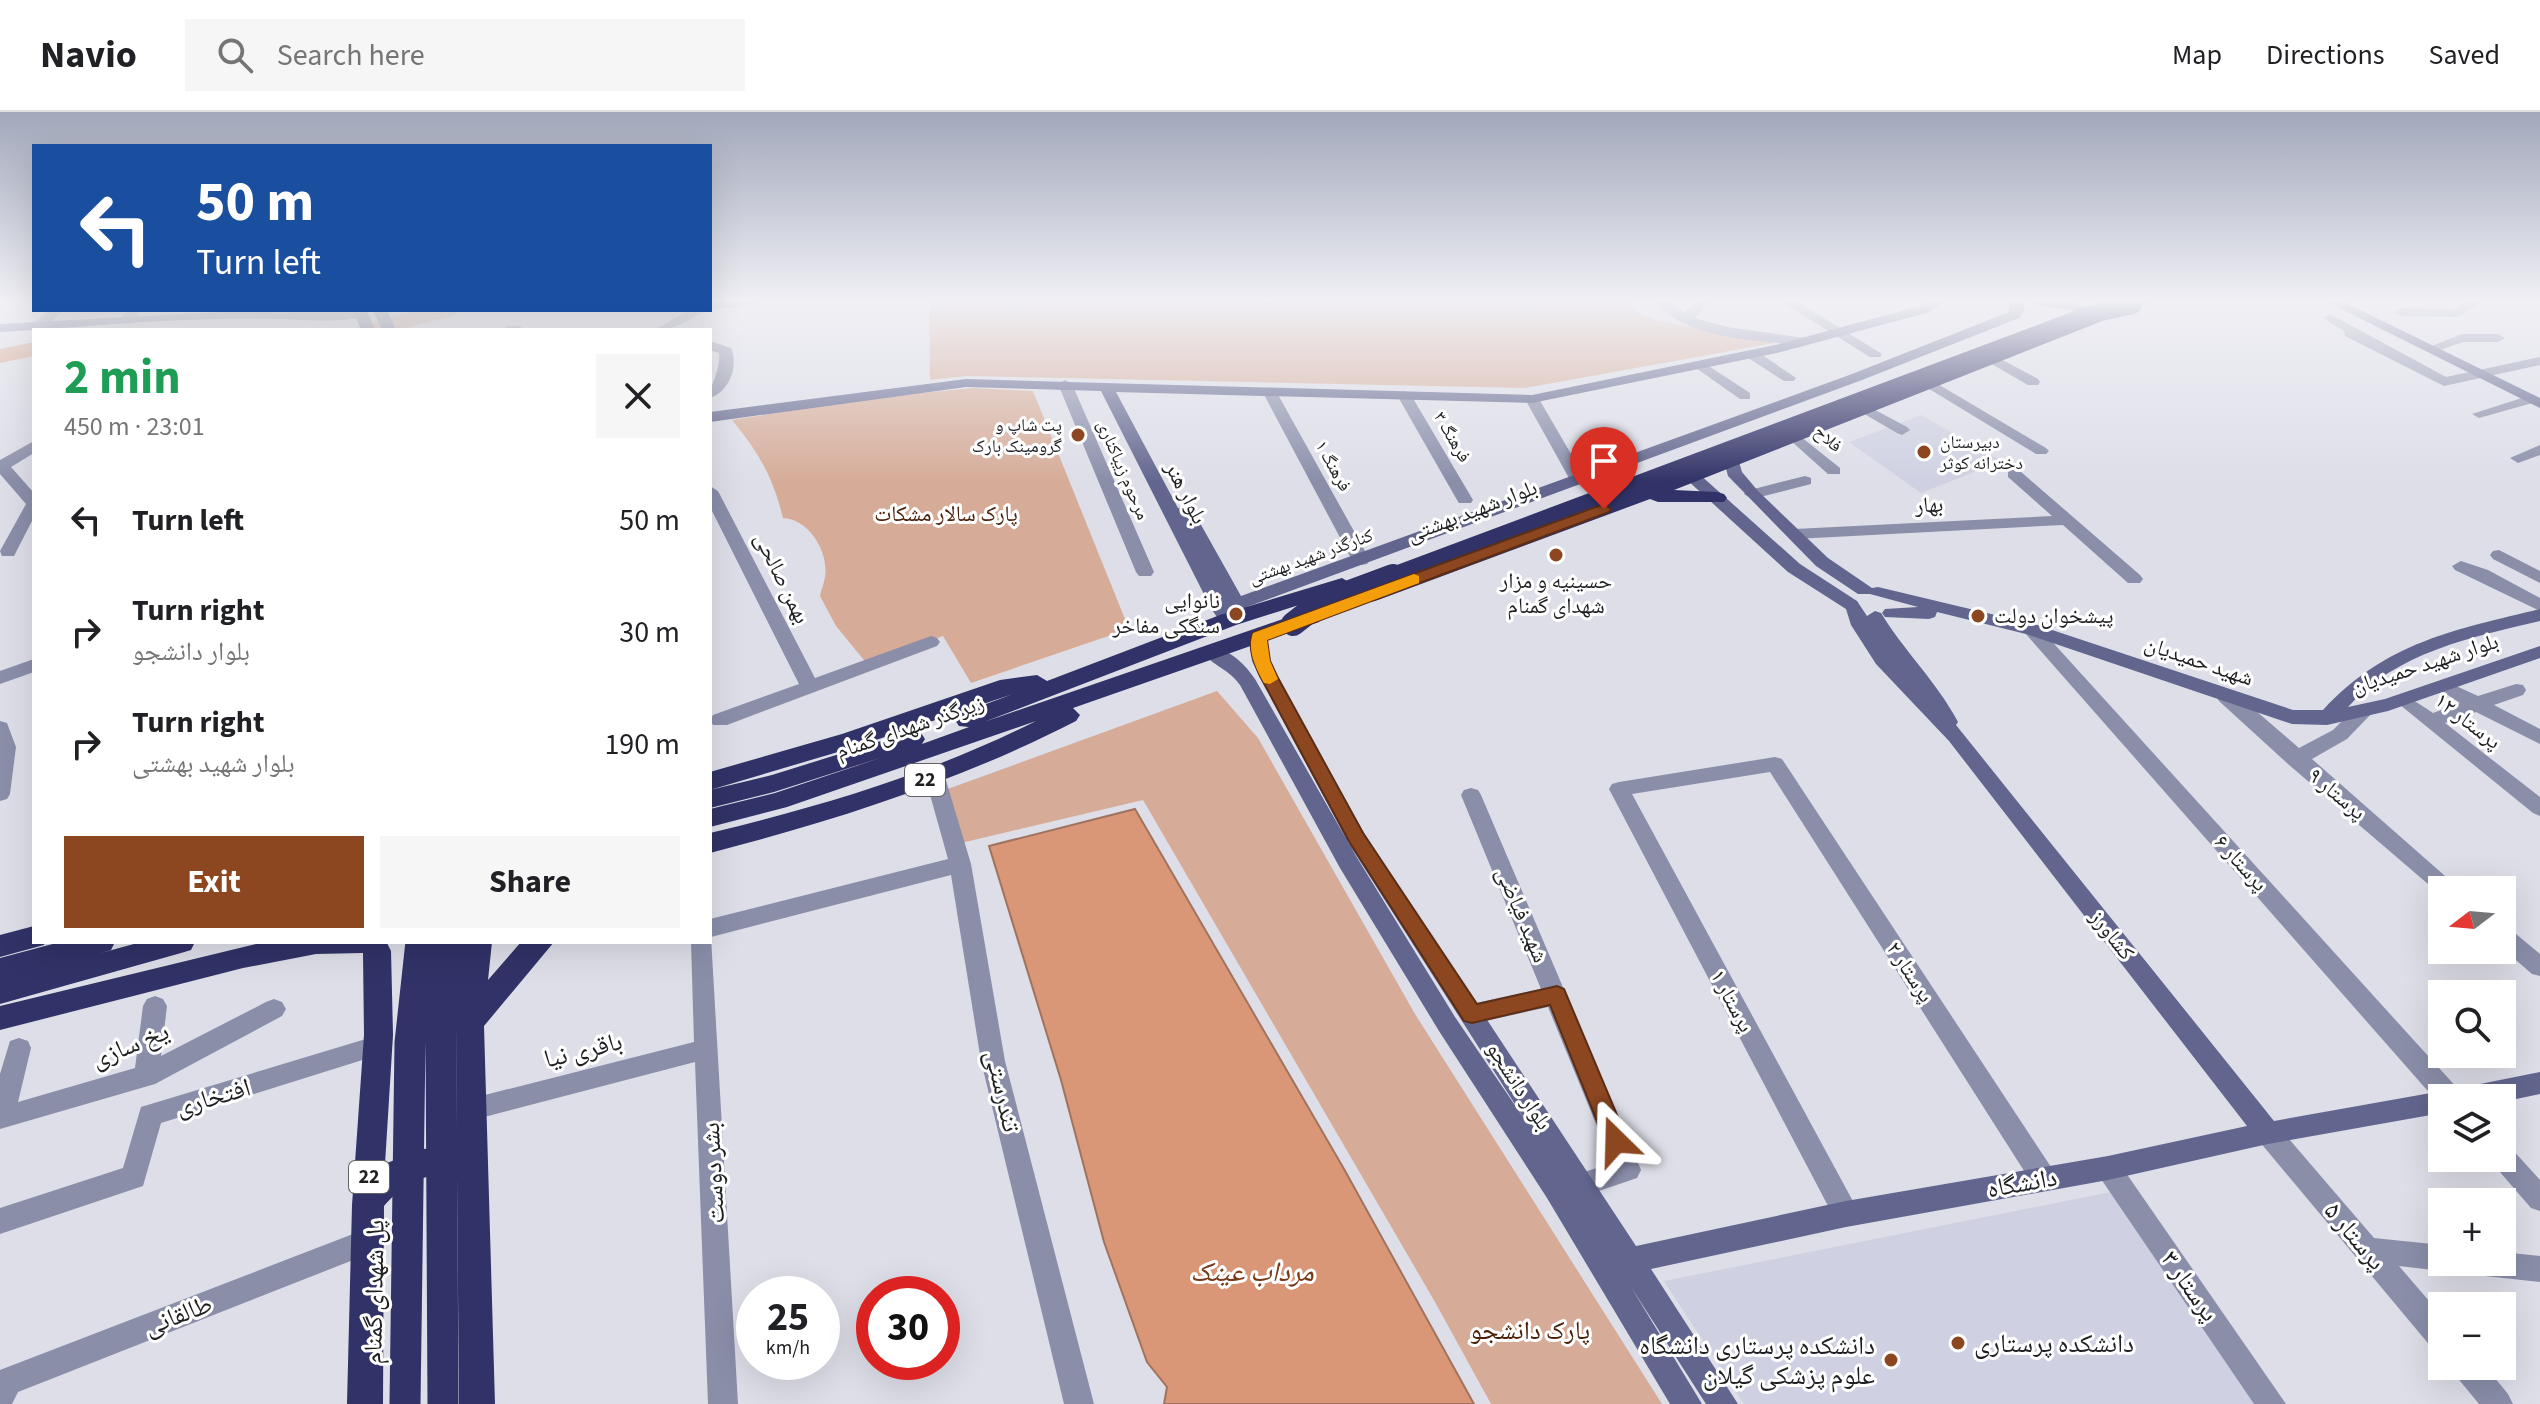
<!DOCTYPE html>
<meta charset="utf-8">
<style>
body{margin:0;font-family:"Source Sans 3","Noto Naskh Arabic",sans-serif;background:#f6f6f6;color:#202124;height:100vh;display:flex;flex-direction:column;font-size:30px;white-space:nowrap}
*{box-sizing:border-box;margin:0}
p{font-size:26px;color:#757577}
.icon{flex:none;width:44px;height:44px;fill:none;stroke:currentColor;stroke-width:2;stroke-linecap:round;stroke-linejoin:round}
.map{position:relative;flex:1;overflow:hidden}
.details{position:absolute;left:32px;top:216px;width:680px;height:616px;display:flex;flex-direction:column;background:#fff;border-radius:0px;box-shadow:0 8px 32px #0002}
.details>*{flex:none}
.hud{position:absolute;left:32px;top:32px;width:680px;height:168px;border-radius:0px;box-shadow:0 8px 32px #0002;background:#1a4fa0;color:#fff;overflow:hidden}
.needle{width:52px;rotate:254deg}
.tools{position:absolute;left:2428px;top:764px;display:grid;gap:16px}
.tools a{display:grid;place-items:center;width:88px;height:88px;border-radius:0px;background:#fff;box-shadow:0 8px 32px #0002;font-size:40px}
.speed{position:absolute;left:736px;top:1164px;display:flex;gap:16px;font-size:40px;font-weight:700;text-align:center}
.speed>*{display:grid;place-content:center;width:104px;height:104px;border-radius:50%;background:#fff;box-shadow:0 8px 32px #0002;line-height:1}
.speed small{font-size:20px;font-weight:400}
.speed .limit{border:12px solid #d22;background:#fff;color:#111}
.pin{position:absolute;display:grid;place-items:center;width:68px;height:68px;color:#fff;margin:-82px -34px;border-radius:50% 50% 50% 0;rotate:-45deg;box-shadow:0 0 8px #0007}
.pin .icon{rotate:45deg}
.me{position:absolute;width:88px;margin:-44px;rotate:338deg;stroke-linejoin:round;filter:drop-shadow(0 0 6px #0008)}
.turn{display:flex;align-items:center;gap:28px;height:168px;padding:0 32px;font-size:36px}
.turn .icon{width:104px;height:104px;stroke-width:2.5}
.turn b{display:block;font-size:56px;line-height:68px}
.round{display:grid;place-items:center;flex:none;width:84px;height:84px;border-radius:0px;background:#f6f6f6}
.head{display:flex;align-items:center;justify-content:space-between;height:136px;padding:0 32px}
h1{font-size:48px;font-weight:700;line-height:60px;color:#1e9e55}
.button{display:flex;gap:16px;margin-top:auto;padding:16px 32px}
.button a{flex:1;height:92px;border-radius:0px;background:#8d4720;color:#fff;font-size:32px;font-weight:700;line-height:92px;text-align:center}
.button a+a{background:#f6f6f6;color:#202124}
ul{padding:0;list-style:none}
li{display:flex;align-items:center;gap:24px;height:112px;padding:0 32px}
li div{flex:1}
li b{display:block;font-size:30px}
li em{font-style:normal}
header{display:flex;align-items:center;gap:48px;box-sizing:border-box;height:112px;padding:0 40px;background:#fff;border-bottom:2px solid #e0e0e0}
header strong{font-size:38px}
nav{display:flex;gap:44px;margin-inline-start:auto;font-size:28px}
.search{width:560px;height:72px;background:#f6f6f6;display:flex;align-items:center;gap:20px;box-sizing:border-box;padding:0 28px;border-radius:0px;color:#757577;font-size:30px}
.map>svg:first-child{display:block}
.built{fill:#cfd1e2}
.green{fill:#d6ac98}
.water{fill:#d99777;stroke:#a1735e;stroke-width:2}
.lines{fill:none;stroke-linecap:round;stroke-linejoin:round}
.river{fill:#d99777;fill-rule:evenodd}
.street{fill:#8a8ea9;fill-rule:evenodd}
.secondary{fill:#62668e;fill-rule:evenodd}
.primary{fill:#474a79;fill-rule:evenodd}
.highway{fill:#313267;fill-rule:evenodd}
.highway-bridge-far2{stroke:#313267;stroke-width:18}
.highway-bridge-far1{stroke:#313267;stroke-width:24}
.highway-bridge{stroke:#313267;stroke-width:31}
.route{fill:#8d4720;stroke:#5c2e15;stroke-width:2}
.slow{fill:#f59e0b}
.poi-dot{fill:#8d4720;stroke:#fff;stroke-width:3}
.labels{text-anchor:middle;dominant-baseline:central;stroke-width:6;stroke-linejoin:round;paint-order:stroke}
.far-poi-label{font-size:18px;fill:#1e1f22;stroke:#fff;text-anchor:end}
.far-street-label{font-size:18px;fill:#1e1f22;stroke:#fff}
.shield{fill:#fff;stroke:#626264;stroke-width:2}
.shield-label{font-size:20px;font-weight:bold;fill:#1e1f22}
.street-label{font-size:22px;fill:#1e1f22;stroke:#fff}
.park-label{font-size:22px;fill:#4a2008;stroke:#fff}
.poi-label{font-size:22px;fill:#1e1f22;stroke:#fff}
.near-street-label{font-size:26px;fill:#1e1f22;stroke:#fff}
.near-park-label{font-size:26px;fill:#4a2008;stroke:#fff}
.near-poi-label{font-size:26px;fill:#1e1f22;stroke:#fff;text-anchor:start}
.near-water-label{font-size:28px;font-style:italic;fill:#763a17;stroke:#fff}
</style>
<header>
<strong>Navio</strong>
<div class="search"><svg class="icon" aria-label="search" viewBox="0 0 24 24"><circle cx="10" cy="10" r="6"/><path d="M15 15l6 6"/></svg>Search here</div>
<nav><a>Map</a><a>Directions</a><a>Saved</a></nav>
</header>
<div class="map">
<svg width="2540" height="1292" viewBox="0 0 2540 1292">
<rect width="100%" height="100%" fill="#dddee8"/>
<path class="built" d="M1921,303L2002,349L1921,381L1849,330Z
M2111,1080L2254,1292H1744L1664,1169Z"/>
<path class="green" d="M929,189H1626C1643,220 1747,215 1774,231L1525,276L966,264L930,268Z
M973,276L1033,279L1129,517L971,571L943,524L868,553L836,514L820,484C821,478 824,472 825,465C829,440 809,407 783,406C773,365 759,341 732,308L880,285Z
M1217,579L1258,626L1415,902L1662,1292H1491L1435,1190L1143,688L961,731L945,678Z"/>
<path class="water" d="M1135,697L1344,1057L1474,1292H1164L1167,1275L1147,1250L1104,1130L1061,968L989,734Z"/>
<g class="lines">
<path class="river" d="M420,198H458L455,203L398,218H359L363,213Z
M34,230V244L0,251V237Z"/>
<path class="street" d="M726,189H759C745,199 724,193 708,199C687,206 680,218 654,218L690,198H710V191Z
M1655,189H1669L1685,201L1697,189H1710L1695,206L1727,215L1804,226L1811,230L1804,234C1756,227 1688,229 1655,189Z
M1780,189H1796L1882,242L1880,245H1870Z
M2468,189H2484L2458,205L2401,204L2394,200L2401,196L2455,197Z
M49,198H64L45,216H35V210Z
M128,198H142L132,211L127,212L120,208Z
M2330,202L2446,265L2540,245V253L2444,274L2345,224L2344,219L2323,206Z
M508,214H519L526,218H501Z
M2462,222H2498L2505,226L2498,230H2463L2431,241L2424,237Z
M710,229L731,236C739,254 729,280 710,286C710,270 721,259 719,241L710,238Z
M1753,239L1758,240L1796,266L1794,269H1784L1748,246V240Z
M1995,244L2038,267L2040,270L2038,273H2028L1990,251L1988,248Z
M1701,249L1750,281V287H1740L1696,256L1694,253Z
M1065,268L1072,272L1154,460L1151,464H1139L1136,460L1058,272Z
M1931,268L2046,336L2049,339L2046,342H2036L1926,275L1924,272Z
M1269,275L1276,279L1370,448L1367,452L1361,453L1352,448L1262,279Z
M1404,279L1411,283L1473,388L1471,391H1459L1457,388L1397,283Z
M1532,283L1539,287L1585,366L1583,369H1571L1569,366L1525,287Z
M2531,283L2536,284V290L2479,306L2472,302Z
M1866,293L1907,315L1910,318L1902,323L1897,321L1861,300V294Z
M1795,320L1840,356V362H1828L1790,328V322Z
M34,329V341L11,355L34,381V405L14,444H2L0,439L26,392L0,362V348Z
M2540,333V343L2518,351L2510,346Z
M2014,357L2020,359L2140,463L2143,467L2140,471H2128L2063,413L1795,427L1787,422L1795,417L2052,404L2008,365V359Z
M1805,364L1811,366V372L1752,387L1744,382L1746,379Z
M710,374L718,379L815,566L931,524L937,526L940,530L937,534L727,613H713L710,608L713,603L799,572L710,395Z
M2499,438L2540,459V471L2493,447L2490,443L2493,439Z
M2461,449L2488,458L2540,486V499L2455,458L2452,454Z
M2031,511L2037,513L2459,978L2462,986H2442L2441,994L2025,521L2022,517L2025,513Z
M34,547V560L0,572V559Z
M2443,568L2478,584L2516,572L2523,573L2526,578L2523,583L2494,593L2540,617V632L2476,600L2445,611L2540,685V704L2533,701L2394,588L2404,582L2433,601L2460,591L2434,574Z
M2226,578L2233,579L2299,636L2333,618L2356,595H2370L2373,600L2347,627L2312,647L2461,778H2442V784L2288,652L2219,589L2216,584Z
M0,609L7,611L16,635L10,682L7,687L0,689Z
M1775,645L1782,647L2053,1058L2057,1067L2053,1076L2044,1079L2035,1076L1770,660L1632,682L1855,1093L1859,1102L1855,1111L1846,1115L1837,1111L1609,677L1612,672L1619,670Z
M935,658L942,660L945,665L971,752L1005,949L1094,1292H1064L981,949L951,763L711,825L738,1292H708L695,950L473,1008L464,1005L460,997L464,989L473,986L694,930L691,830H710V807L948,747L925,665L928,660Z
M1471,676L1478,678L1481,683L1641,1058L1637,1066L1584,1084L1575,1081L1571,1072L1575,1063L1612,1051L1548,895L1472,912L1464,909L1460,902L1464,895L1472,892L1541,877L1461,683L1464,678Z
M2502,814L2510,817L2540,842V864L2532,862L2502,836Z
M155,884L163,887L167,894L161,944L266,890L274,887L282,890L286,897L282,904L155,972L0,1017V962L10,929L19,926L28,929L31,936L18,990L135,956L143,894L147,887Z
M379,923L388,926L391,933L388,940L161,1011L143,1074L0,1122V1096L123,1056L141,995Z
M2268,1010L2277,1013L2374,1126L2442,1133V1150H2454L2452,1155L2442,1159L2399,1154L2442,1204V1240L2432,1236L2259,1029L2255,1021L2259,1013Z
M2502,1032L2511,1036L2540,1068V1099L2531,1096L2493,1052L2490,1046H2502Z
M2108,1044L2117,1048L2286,1292H2254L2099,1064L2095,1056L2099,1048Z
M366,1117L376,1121L380,1130L376,1139L18,1280L12,1292H0V1258Z
M2502,1140L2540,1144V1170L2476,1163L2466,1159L2462,1150H2502Z
M2452,1254H2485L2508,1282L2513,1292H2479L2456,1264Z"/>
<path class="secondary" d="M1928,189L1942,191L1930,200L1777,241L1532,291L1116,280L1178,396L1191,395L1241,484L1852,262L2009,200V189H2022L2025,198L2019,206L1862,268L1247,495L1252,504L1249,508H1237L1228,514L1222,512L1212,498L1101,279L966,275L710,310V300L966,267L1532,283L1775,233L1920,194Z
M2029,189H2063L2094,196L2087,200L2036,193Z
M2325,189H2342L2540,286V296Z
M252,198H365L368,201C352,213 298,207 277,207C185,204 91,215 0,220V212Z
M1732,344L1738,346L1742,360L1758,379L1828,446L1872,476L1878,475L2037,513L2293,598H2323C2386,530 2454,518 2540,497V509C2472,525 2397,540 2348,595L2385,587L2540,534V546L2388,599L2327,613L2292,612L2026,522L1937,500L1935,505L1929,507L1885,505L1882,501L1885,497L1918,495L1870,482H1858L1816,454L1728,364L1724,349Z
M1692,359L1698,361L1800,452L1857,489L1867,504L1875,499L1881,501C1904,539 1937,570 1958,610L1956,613L2274,1009L2442,979L2453,986L2456,978L2465,975L2540,960V982L2502,990V986H2442V1001L2268,1032L2108,1068L1846,1115L1651,1157L1738,1292H1706L1631,1175L1702,1292H1670L1547,1086L1439,919L1340,756L1240,573C1230,558 1215,555 1204,542L1206,538C1226,532 1245,552 1255,567L1356,744L1455,905L1527,1011L1349,732L1259,564L1252,549L1249,525L1258,519L1264,521L1270,549L1277,564L1364,721L1636,1134L1846,1089L2108,1044L2247,1014L1949,629L1876,552L1851,513L1846,497L1788,460L1686,367V361Z"/>
<path class="primary" d="M353,198H367L375,218H361Z
M373,198H387L396,218H382Z"/>
<path class="highway" d="M2131,189H2153L1674,378L1717,380L1724,382L1727,386L1724,390H1658L1650,387L1378,488L1371,490L1360,483L1364,478L1732,343Z
M1342,466L1352,472L1349,477L1236,513L984,610L1303,500H1319L1322,505L1319,510L1073,596L1080,603L1076,609C959,669 837,708 710,741V721C822,694 933,661 1036,609L787,695L710,715V697L775,681L883,645L774,680L710,696V678L772,663L913,619L921,621L925,627L922,632L969,615L959,614L955,608L959,602L1013,582L858,634L710,678V660L842,622L1000,568L1037,563L1047,569L1220,503Z
M34,814V830H45L44,833L0,845V823Z
M60,830H115L111,838L101,841L141,830H195L191,838L181,841L0,892V868L79,847L0,868V846Z
M264,830L387,831L391,839L393,923L385,1052L420,1037L457,1036L456,911L464,830H492L488,868L521,830H554L484,914L495,1292H459L457,1065C426,1059 404,1070 384,1094L383,1292H347L352,1093L364,923L363,841L316,842L243,856L0,918V894Z"/>
<path class="highway-bridge-far2" d="M1388,466L2092,202L2133,193"/>
<path class="highway-bridge-far1" d="M1293,512L1320,491L1393,464"/>
<path class="highway-bridge" d="M405,1292L410,931L421,830
M443,1292L441,923L449,830"/>
</g>
<linearGradient id="sky" x2="0" y2="1"><stop stop-color="#a2a8bb"/><stop offset="0.51" stop-color="#f0f0f5"/><stop offset="1" stop-color="#f0f0f5" stop-opacity="0"/></linearGradient>
<rect width="2540" height="370" fill="url(#sky)"/>
<path class="route" d="M1604,392L1611,397L1609,400L1267,528L1270,549L1277,564L1363,721L1477,892L1557,874L1564,877L1628,1029L1624,1036L1616,1040L1608,1036L1605,1029L1550,893L1472,911L1464,909L1350,731L1260,564C1254,551 1247,535 1253,521Z"/>
<path class="slow" d="M1414,462L1419,464V471L1267,528L1270,549L1278,567L1270,572L1264,571C1255,555 1247,538 1253,521Z"/>
<g class="poi-dot">
<circle cx="1078" cy="323" r="8"/>
<circle cx="1924" cy="340" r="8"/>
<circle cx="1556" cy="443" r="8"/>
<circle cx="1236" cy="502" r="8"/>
<circle cx="1978" cy="504" r="8"/>
<circle cx="1958" cy="1231" r="8"/>
<circle cx="1891" cy="1248" r="8"/>
</g>
<g class="labels">
<g class="far-poi-label">
<text x="1062" y="313">پت شاپ و<tspan x="1062" dy="21">گرومینک بارک</tspan></text>
<text x="1940" y="330" text-anchor="start">دبیرستان<tspan x="1940" dy="21">دخترانه کوثر</tspan></text>
</g>
<g class="far-street-label">
<text transform="translate(1452 325) rotate(60)">فرهنگ ۳</text>
<text transform="translate(1828 327) rotate(41)">فلاح</text>
<text transform="translate(1333 354) rotate(61)">فرهنگ ۱</text>
<text transform="translate(1123 358) rotate(67)">مرحوم زیباکناری</text>
<text transform="translate(1311 445) rotate(-20)">کنارگذر شهید بهشتی</text>
</g>
<g class="shield">
<rect x="905" y="652" width="40" height="32" rx="6"/>
<rect x="349" y="1049" width="40" height="32" rx="6"/>
</g>
<g class="shield-label">
<text x="925" y="668">22</text>
<text x="369" y="1065">22</text>
</g>
<g class="street-label">
<text transform="translate(1186 381) rotate(63)">بلوار هنر</text>
<text transform="translate(1929 393) rotate(-3)">بهار</text>
<text transform="translate(1472 399) rotate(-21)">بلوار شهید بهشتی</text>
<text transform="translate(782 466) rotate(64)">بهمن صالحی</text>
<text transform="translate(2199 549) rotate(19)">شهید حمیدیان</text>
<text transform="translate(2425 552) rotate(-18)">بلوار شهید حمیدیان</text>
<text transform="translate(2468 609) rotate(38)">پرستار ۱۲</text>
<text transform="translate(910 615) rotate(-19)">زیرگذر شهدای گمنام</text>
<text transform="translate(2337 682) rotate(40)">پرستار ۹</text>
<text transform="translate(2241 751) rotate(48)">پرستار ۶</text>
<text transform="translate(1522 803) rotate(67)">شهید فیاضی</text>
<text transform="translate(2112 823) rotate(52)">کشاورز</text>
<text transform="translate(1910 860) rotate(57)">پرستار ۲</text>
<text transform="translate(1732 889) rotate(62)">پرستار ۱</text>
<text transform="translate(1519 974) rotate(57)">بلوار دانشجو</text>
</g>
<g class="park-label">
<text x="946" y="402">پارک سالار مشکات</text>
</g>
<g class="poi-label">
<text x="1556" y="469">حسینیه و مزار<tspan x="1556" dy="25">شهدای گمنام</tspan></text>
<text x="1220" y="489" text-anchor="end">نانوایی<tspan x="1220" dy="25">سنگکی مفاخر</tspan></text>
<text x="1994" y="504" text-anchor="start">پیشخوان دولت</text>
</g>
<g class="near-street-label">
<text transform="translate(130 933) rotate(-22)">یخ سازی</text>
<text transform="translate(583 938) rotate(-14)">باقری نیا</text>
<text transform="translate(1003 979) rotate(77)">تندرستی</text>
<text transform="translate(213 985) rotate(-16)">افتخاری</text>
<text transform="translate(713 1061) rotate(-93)">بشر دوست</text>
<text transform="translate(2022 1071) rotate(-10)">دانشگاه</text>
<text transform="translate(2355 1124) rotate(50)">پرستار ۵</text>
<text transform="translate(2190 1174) rotate(55)">پرستار ۳</text>
<text transform="translate(374 1180) rotate(-89)">پل شهدای گمنام</text>
<text transform="translate(178 1203) rotate(-21)">طالقانی</text>
</g>
<g class="near-park-label">
<text x="1530" y="1218">پارک دانشجو</text>
</g>
<g class="near-poi-label">
<text x="1974" y="1231">دانشکده پرستاری</text>
<text x="1875" y="1233" text-anchor="end">دانشکده پرستاری دانشگاه<tspan x="1875" dy="30">علوم پزشکی گیلان</tspan></text>
</g>
<g class="near-water-label">
<text x="1252" y="1160">مرداب عینک</text>
</g>
</g>
</svg>
<div class="tools">
<a><svg class="needle" viewBox="-14 -14 28 28"><path d="M0-13l5 13h-10z" fill="#e53935"/><path d="M0 13l5-13h-10z" fill="#757577"/></svg></a>
<a><svg class="icon" aria-label="search" viewBox="0 0 24 24"><circle cx="10" cy="10" r="6"/><path d="M15 15l6 6"/></svg></a>
<a><svg class="icon" aria-label="layers" viewBox="0 0 24 24"><path d="M12 4l9 5-9 5-9-5zM3 14l9 5 9-5"/></svg></a>
<a>+</a>
<a>−</a>
</div>
<div class="speed"><div>25<small>km/h</small></div><div class="limit">30</div></div>
<div class="pin" style="left:1604px;top:397px;background:#d93025"><svg class="icon" aria-label="arrive" viewBox="0 0 24 24"><path d="M6 21V4h12l-3 4 3 4H6"/></svg></div>
<svg class="me" style="left:1616px;top:1029px" viewBox="-20 -20 40 40"><path d="M0-17L14 15 0 8-14 15z" fill="#8d4720" stroke="#fff" stroke-width="4"/></svg>
<div class="hud">
<div class="turn"><svg class="icon" aria-label="left" viewBox="0 0 24 24"><path d="M17 20v-9H6M10 6l-5 5 5 5"/></svg><div><b>50 m</b>Turn left</div></div>
</div>
<section class="details">
<div class="head"><div><h1>2 min</h1><p>450 m · 23:01</p></div><a class="round"><svg class="icon" aria-label="close" viewBox="0 0 24 24"><path d="M6 6l12 12M18 6L6 18"/></svg></a></div>
<ul>
<li><svg class="icon" aria-label="left" viewBox="0 0 24 24"><path d="M17 20v-9H6M10 6l-5 5 5 5"/></svg><div><b>Turn left</b></div><em>50 m</em></li>
<li><svg class="icon" aria-label="right" viewBox="0 0 24 24"><path d="M7 20v-9h11M14 6l5 5-5 5"/></svg><div><b>Turn right</b><p>بلوار دانشجو</p></div><em>30 m</em></li>
<li><svg class="icon" aria-label="right" viewBox="0 0 24 24"><path d="M7 20v-9h11M14 6l5 5-5 5"/></svg><div><b>Turn right</b><p>بلوار شهید بهشتی</p></div><em>190 m</em></li>
</ul>
<div class="button"><a>Exit</a><a>Share</a></div>
</section>
</div>
